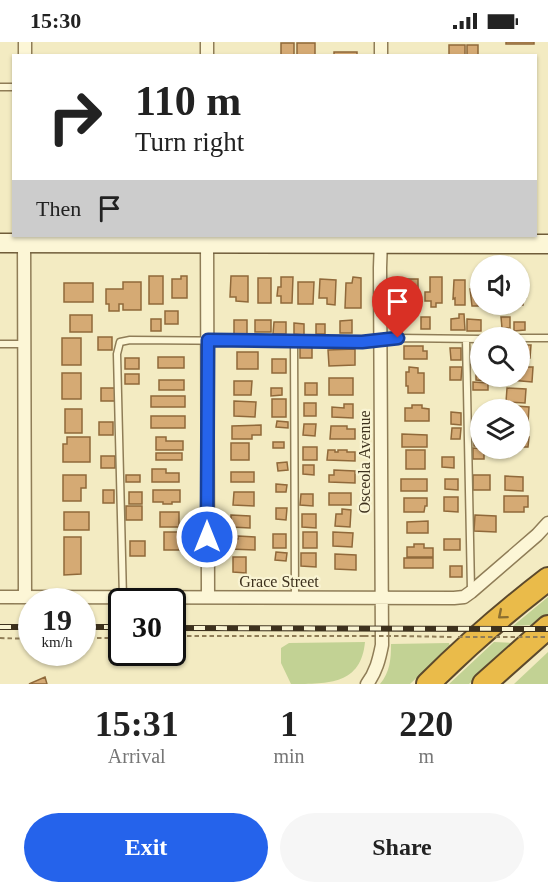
<!DOCTYPE html>
<style>
body{margin:0;font-family:Georgia,serif;background:#f6f6f6;color:#222;height:100vh;display:flex;flex-direction:column;font-size:22px;white-space:nowrap}
*{box-sizing:border-box;margin:0}
p{font-size:20px;color:#767676}
.icon{flex:none;width:33px;height:33px;fill:none;stroke:currentColor;stroke-width:2;stroke-linecap:round;stroke-linejoin:round}
.map{position:relative;height:642px;overflow:hidden}
.drawer{display:flex;flex-direction:column;background:#fff;flex:1}
.drawer>*{flex:none}
.hud{position:absolute;left:12px;top:12px;width:525px;height:183px;border-radius:0px;box-shadow:0 2px 4px #0004;background:#fff;color:#222;overflow:hidden}
.buttons{position:absolute;left:470px;top:213px;display:grid;gap:12px}
.buttons a{display:grid;place-items:center;width:60px;height:60px;border-radius:50%;background:#fff;box-shadow:0 2px 4px #0004;font-size:30px}
.speed{position:absolute;left:18px;top:546px;display:flex;gap:12px;font-size:30px;font-weight:700;text-align:center}
.speed>*{display:grid;place-content:center;width:78px;height:78px;border-radius:50%;background:#fff;box-shadow:0 2px 4px #0004;line-height:1}
.speed small{font-size:15px;font-weight:400}
.speed .limit{border:3px solid #111;border-radius:9px;background:#fff;color:#111}
.pin{position:absolute;display:grid;place-items:center;width:51px;height:51px;color:#fff;margin:-62px -26px;border-radius:50% 50% 50% 0;rotate:-45deg;box-shadow:0 0 6px #0007}
.pin .icon{rotate:45deg}
.me{position:absolute;width:66px;margin:-33px;rotate:0deg;stroke-linejoin:round;filter:drop-shadow(0 0 4px #0008)}
.turn{display:flex;align-items:center;gap:21px;height:126px;padding:0 24px;font-size:27px}
.turn .icon{width:78px;height:78px;stroke-width:2.5}
.turn b{display:block;font-size:42px;line-height:51px}
.then{display:flex;align-items:center;height:57px;padding:0 24px;background:#0003;gap:12px;font-size:22px}
.eta{display:flex;justify-content:space-evenly;align-items:center;height:102px;text-align:center}
.eta b{font-size:36px;font-weight:700;line-height:42px}
.primary-button{display:flex;gap:12px;margin-top:auto;padding:12px 24px}
.primary-button a{flex:1;height:69px;border-radius:36px;background:#2563eb;color:#fff;font-size:24px;font-weight:700;line-height:69px;text-align:center}
.primary-button a+a{background:#f6f6f6;color:#222}
.status{display:flex;justify-content:space-between;align-items:center;height:42px;padding:0 30px;background:#fff;direction:ltr}
.status svg{height:16px;fill:currentColor}
.map>svg:first-child{display:block}
.green{fill:#c2d294}
.building{fill:#d5aa74;stroke:#90693a;stroke-width:1.5}
.lines{fill:none;stroke-linecap:round;stroke-linejoin:round}
.lane-casing{stroke:#8f7d57;stroke-width:9}
.street-casing{stroke:#8f7d57;stroke-width:15}
.secondary-casing{stroke:#705d3a;stroke-width:21}
.highway-casing{stroke:#5c492c;stroke-width:26}
.path{stroke:#8f7d57;stroke-width:2;stroke-dasharray:4.5 3;stroke-linecap:butt}
.lane{stroke:#fcf6d6;stroke-width:6}
.street{stroke:#fcf6d6;stroke-width:12}
.secondary{stroke:#fcf6d6;stroke-width:18}
.highway{stroke:#eabb4a;stroke-width:22}
.rail-casing{stroke:#3d311d;stroke-width:6}
.rail{stroke:#f9f4d3;stroke-width:4;stroke-dasharray:11;stroke-linecap:butt}
.path-bridge{stroke:#8f7d57;stroke-width:2;stroke-dasharray:4.5 3;stroke-linecap:butt}
.oneway{stroke:#8b6f31}
.route-casing{stroke:#184099;stroke-width:15}
.route{stroke:#2563eb;stroke-width:10}
.labels{text-anchor:middle;dominant-baseline:central;stroke-width:4.5;stroke-linejoin:round;paint-order:stroke}
.street-label{font-size:16px;fill:#3d311d;stroke:#f9f4d3}
</style>
<div class="status"><b>15:30</b><svg viewBox="0 0 49 12"><path d="M0 12V9h3v3zM5 12V6h3v6zM10 12V3h3v9zM15 12V0h3v12zM26 1h20v11H26zM47 4h2v5h-2z"/></svg></div>
<div class="map">
<svg width="548" height="642" viewBox="0 0 548 642">
<rect width="100%" height="100%" fill="#f3ebc2"/>
<path class="green" d="M548,555V572L533,583L513,584Z
M365,600C361,642 330,642 291,642L281,621V606L289,601Z
M494,600L513,601L469,642H449Z
M449,601L450,604L410,642H380C390,630 391,617 391,602Z
M548,610V642H514Z"/>
<path class="building" d="M506,0H534V2H506Z
M281,1H294V14H281Z
M297,1H315V14H297Z
M449,3H465V14H449Z
M467,3H478V14H467Z
M334,10H357V14H334Z
M149,234H163V262H149Z
M181,234H187V256H172V237H181Z
M231,234H248V260L236,259V255H230Z
M281,235H293L292,261H281V254H277L278,245H281Z
M353,235L361,236V266H345L346,241H352Z
M430,235H442V261H436V265H431V259H425V250H430Z
M258,236H271V261H258Z
M320,237L336,238L335,263L327,262V256H319Z
M405,237H418V267H407V257H403V248H405Z
M472,237H480V262H487V264H472L470,247H473Z
M454,238H465V263H455V256L453,257Z
M123,240H141V268H123V262H119V269H109V262H106V247H123Z
M298,240H314L313,262H298Z
M519,240H524V246H526V256H523V263H511L519,262Z
M64,241H93V260H64Z
M165,269H178V282H165Z
M459,272H464L465,288H451V277L459,276Z
M70,273H92V290H70Z
M421,275H430V287H421Z
M501,275H510V286H502Z
M151,277H161V289H151Z
M467,277L481,278V289H467Z
M234,278H247V292H234Z
M255,278H271V290H255Z
M352,278V291H340V279Z
M274,280H286V292H273Z
M514,280H525V288L514,289Z
M294,281L304,282V293L294,292Z
M316,282H325V292H316Z
M98,295H112V308H98Z
M62,296H81V323H62Z
M519,303H531L530,316H519Z
M404,304H423V309H427V317H404Z
M300,305H312V316H300Z
M450,306H461V318H451Z
M355,307V323L329,324L328,308Z
M237,310H258V327H237Z
M158,315H184V326H158Z
M125,316H139V327H125Z
M272,317H286V331H272Z
M409,325L418,326V331H424V351H408V344H406V330H409Z
M450,325H462L461,338H450Z
M519,325H533L532,340L510,338V334H519Z
M62,331H81V357H62Z
M476,331H480V334H488V339L476,338Z
M125,332H139V342H125Z
M329,336H353V353H329Z
M159,338H184V348H159Z
M234,339H252L251,353H234Z
M473,340L488,341V348H473Z
M305,341H317V353H305Z
M101,346H115V359H101Z
M271,346H282V353L271,354Z
M507,346L526,347L525,361L506,360Z
M151,354H185V365H151Z
M272,357H286V375H272Z
M234,359L256,360L255,375L234,374Z
M304,361H316V374H304Z
M344,362H353V376L332,375V365L344,366Z
M412,363H422V366L429,367V379H405V366H412Z
M516,364L529,365L528,381H519V368H516Z
M65,367H82V391H65Z
M451,370L461,371V383L451,382Z
M151,374H185V386H151Z
M277,379L288,380V386L276,385Z
M99,380H113V393H99Z
M304,382H316L315,394L303,393Z
M261,383V393H252V397H232V384Z
M331,384H347V387H355V397H330Z
M452,386H461L460,397H451Z
M402,392L427,393V405H402Z
M474,392H480V404H474Z
M519,394L529,395L528,405H519Z
M67,395H90V420H63V402H67Z
M156,395H166V399H183V408H156Z
M273,400H284V406H273Z
M231,401H249V418H231Z
M303,405H317V418H303Z
M473,406L484,407V417H473Z
M328,408H335V410H338V408H347V410H355V419L327,418Z
M406,408H425V427H406Z
M156,411H182V418H156Z
M101,414H115V426H101Z
M442,415H454V426L442,425Z
M287,420L288,428L278,429L277,421Z
M303,423H314V433L303,432Z
M152,427H166V431H179V440H152Z
M334,428L355,429V441L329,440V433H334Z
M231,430H254V440H231Z
M63,433H86V446H81V459H63Z
M126,433H140V440H126Z
M473,433H490V448H473Z
M505,434L523,435V449L505,448Z
M401,437H427V449H401Z
M445,437H458V448L445,447Z
M276,442L287,443L286,450H276Z
M103,448H114V461H103Z
M153,448H180V460H172V462H163V460H153Z
M129,450H142V462H129Z
M234,450H254V464L233,463Z
M329,451H351V463H329Z
M301,452H313V464L300,463Z
M504,454H528V465H524V470H504Z
M444,455H458V470L444,469Z
M404,456H427V464H425L424,470H404Z
M126,464H142V478H126Z
M276,466H287L286,478L276,477Z
M342,467L351,468L350,485L335,484L336,472H342Z
M64,470H89V488H64Z
M160,470H179V485H160Z
M302,472H316V486L302,485Z
M231,473L250,474V486L231,485Z
M475,473L496,474V490L474,489Z
M428,479V491H407V480Z
M164,490H179V494H183V501H179V508H164Z
M303,490H317V506H303Z
M333,490L353,491L352,505L333,504Z
M273,492H286V506H273Z
M238,494L255,495V508L229,507V496L238,497Z
M64,495H81V532L64,533Z
M444,497H460V508H444Z
M130,499H145V514H130Z
M414,502H424V506H433V515H407V505H414Z
M276,510L287,511L286,519L275,518Z
M301,511H316V525L301,524Z
M335,512L356,513V528L335,527Z
M233,515H246V531L233,530Z
M404,516H433V526H404Z
M450,524H462V535H450Z
M45,635L47,642H29Z"/>
<g class="lines">
<g class="lane-casing">
<path id="lane" d="M0,45H14
M519,296H548
M466,297L471,548
M294,299L295,556
M0,302H24
M123,556L117,312L120,300L130,298L362,300L398,296L480,297"/>
</g>
<g class="street-casing">
<path id="street" d="M25,0V14
M207,14V0
M381,14V0
M24,194L25,555
M207,197L208,555
M0,555L454,556L464,555L471,550L537,493L548,481
M367,642C376,630 379,618 382,603L380,226L381,197"/>
</g>
<g class="secondary-casing">
<path id="secondary" d="M0,201L548,202"/>
</g>
<g class="highway-casing">
<path id="highway" d="M428,642C466,604 505,570 548,537
M484,642L548,585"/>
</g>
<path class="path" d="M172,594H364
M402,594L452,595
M0,596L32,597
M82,596H122"/>
<use href="#lane" class="lane"/>
<use href="#street" class="street"/>
<use href="#secondary" class="secondary"/>
<use href="#highway" class="highway"/>
<g class="rail-casing">
<path id="rail" d="M0,585H32
M82,585H122
M172,586L548,587"/>
</g>
<use href="#rail" class="rail"/>
<path class="path-bridge" d="M364,594H402
M458,595H548"/>
</g>
<defs><path id="oneway-chevron" d="M-2-3.5L2.5 0L-2 3.5" fill="none" stroke-width="1.6" stroke-linecap="round" stroke-linejoin="round" transform="scale(1.5)"/></defs>
<use class="oneway" href="#oneway-chevron" transform="translate(502 573) rotate(140)"/>
<g class="lines">
<g class="route-casing">
<path id="route" d="M207,495L208,298L362,300L398,296"/>
</g>
<use href="#route" class="route"/>
</g>
<g class="labels">
<g class="street-label">
<text transform="translate(364 420) rotate(-90)">Osceola Avenue</text>
<text x="279" y="539">Grace Street</text>
</g>
</g>
</svg>
<div class="buttons">
<a><svg class="icon" aria-label="sound" viewBox="0 0 24 24"><path d="M4 9h4l5-4v14l-5-4H4zM17 9q2 3 0 6"/></svg></a>
<a><svg class="icon" aria-label="search" viewBox="0 0 24 24"><circle cx="10" cy="10" r="6"/><path d="M15 15l6 6"/></svg></a>
<a><svg class="icon" aria-label="layers" viewBox="0 0 24 24"><path d="M12 4l9 5-9 5-9-5zM3 14l9 5 9-5"/></svg></a>
</div>
<div class="speed"><div>19<small>km/h</small></div><div class="limit">30</div></div>
<div class="pin" style="left:398px;top:296px;background:#d93025"><svg class="icon" aria-label="arrive" viewBox="0 0 24 24"><path d="M6 21V4h12l-3 4 3 4H6"/></svg></div>
<svg class="me" style="left:207px;top:495px" viewBox="-20 -20 40 40"><circle r="17" fill="#2563eb" stroke="#fff" stroke-width="3"/><path d="M0-11L8 9 0 5-8 9z" fill="#fff"/></svg>
<div class="hud">
<div class="turn"><svg class="icon" aria-label="right" viewBox="0 0 24 24"><path d="M7 20v-9h11M14 6l5 5-5 5"/></svg><div><b>110 m</b>Turn right</div></div>
<div class="then">Then<svg class="icon" aria-label="arrive" viewBox="0 0 24 24"><path d="M6 21V4h12l-3 4 3 4H6"/></svg></div>
</div>
</div>
<section class="drawer">
<div class="eta">
<div><b>15:31</b><p>Arrival</p></div>
<div><b>1</b><p>min</p></div>
<div><b>220</b><p>m</p></div>
</div>
<div class="primary-button"><a>Exit</a><a>Share</a></div>
</section>
